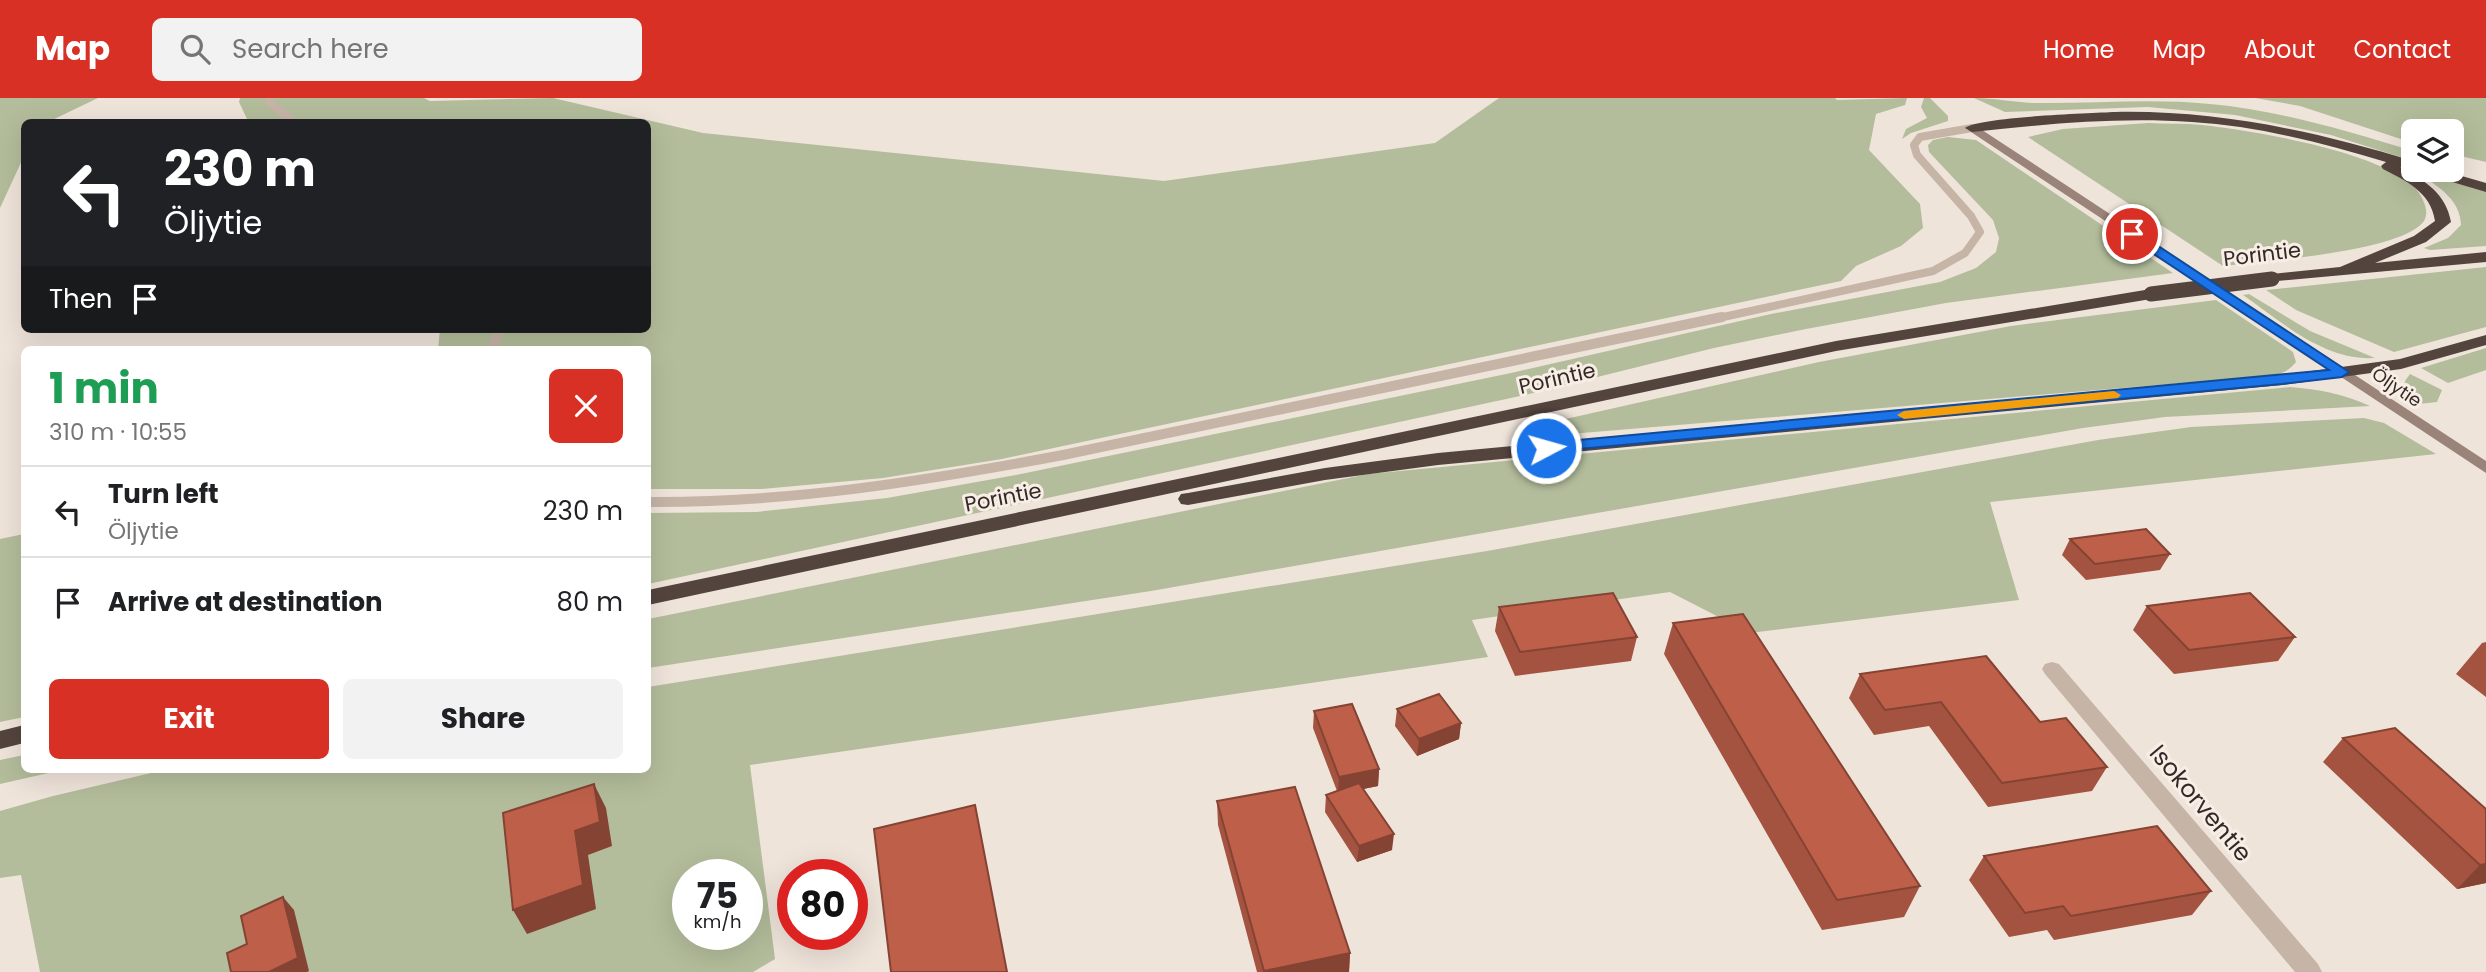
<!DOCTYPE html>
<meta charset="utf-8">
<style>
body{margin:0;font-family:Poppins,sans-serif;background:#f2f2f2;color:#202124;height:100vh;display:flex;flex-direction:column;font-size:26px;white-space:nowrap}
*{box-sizing:border-box;margin:0}
p{font-size:23px;color:#757577}
.icon{flex:none;width:38px;height:38px;fill:none;stroke:currentColor;stroke-width:2;stroke-linecap:round;stroke-linejoin:round}
.map{position:relative;flex:1;overflow:hidden}
.side{position:absolute;left:21px;top:248px;width:630px;height:427px;display:flex;flex-direction:column;background:#fff;border-radius:10px;box-shadow:0 7px 28px #0002}
.side>*{flex:none}
.top-card{position:absolute;left:21px;top:21px;width:630px;height:214px;border-radius:10px;box-shadow:0 7px 28px #0002;background:#202124;color:#fff;overflow:hidden}
.tools{position:absolute;left:2401px;top:21px;display:grid;gap:14px}
.tools a{display:grid;place-items:center;width:63px;height:63px;border-radius:10px;background:#fff;box-shadow:0 7px 28px #0002;font-size:35px}
.speed{position:absolute;left:672px;top:761px;display:flex;gap:14px;font-size:35px;font-weight:700;text-align:center}
.speed>*{display:grid;place-content:center;width:91px;height:91px;border-radius:50%;background:#fff;box-shadow:0 7px 28px #0002;line-height:1}
.speed small{font-size:18px;font-weight:400}
.speed .limit{border:10px solid #d22;background:#fff;color:#111}
.pin{position:absolute;display:grid;place-items:center;width:60px;height:60px;color:#fff;margin:-30px;border:4px solid #fff;border-radius:50%;box-shadow:0 2px 7px #0007}
.me{position:absolute;width:77px;margin:-38px;rotate:84deg;stroke-linejoin:round;filter:drop-shadow(0 0 5px #0008)}
.turn{display:flex;align-items:center;gap:24px;height:147px;padding:0 28px;font-size:32px}
.turn .icon{width:91px;height:91px;stroke-width:2.5}
.turn b{display:block;font-size:49px;line-height:60px}
.then{display:flex;align-items:center;height:66px;padding:0 28px;background:#0003;gap:14px;font-size:26px}
.round{display:grid;place-items:center;flex:none;width:74px;height:74px;border-radius:10px;background:#f2f2f2}
.overview{display:flex;align-items:center;justify-content:space-between;height:119px;padding:0 28px}
h1{font-size:42px;font-weight:700;line-height:52px;color:#1e9e55}
.action{display:flex;gap:14px;margin-top:auto;padding:14px 28px}
.action a{flex:1;height:80px;border-radius:10px;background:#d93025;color:#fff;font-size:28px;font-weight:700;line-height:80px;text-align:center}
.action a+a{background:#f2f2f2;color:#202124}
ul{padding:0;list-style:none}
li{display:flex;align-items:center;gap:21px;height:91px;padding:0 28px;border-top:2px solid #e0e0e0}
li div{flex:1}
li b{display:block;font-size:26px}
li em{font-style:normal}
header{display:flex;align-items:center;gap:42px;box-sizing:border-box;height:98px;padding:0 35px;background:#d93025;color:#fff}
header strong{font-size:33px}
nav{display:flex;gap:38px;margin-inline-start:auto;font-size:24px}
.search{width:490px;height:63px;background:#f2f2f2;display:flex;align-items:center;gap:18px;box-sizing:border-box;padding:0 24px;border-radius:10px;color:#757577;font-size:26px}
.map>svg:first-child{display:block}
.green{fill:#b3bd9b;fill-rule:evenodd}
.lines{fill:none;stroke-linecap:round;stroke-linejoin:round}
.lane-far1{stroke:#c6b4a7;stroke-width:8}
.lane{stroke:#c6b4a7;stroke-width:10}
.street{fill:#c6b4a7;fill-rule:evenodd}
.secondary{fill:#9a8378;fill-rule:evenodd}
.highway{fill:#54443e;fill-rule:evenodd}
.highway-bridge{stroke:#54443e;stroke-width:15}
.wall{fill:#a3533f}
.shaded-wall{fill:#854333}
.building{fill:#be6049;stroke:#854333;stroke-width:2}
.route{fill:#1a73e8;stroke:#114b97;stroke-width:2}
.slow{fill:#f59e0b}
.labels{text-anchor:middle;dominant-baseline:central;stroke-width:6;stroke-linejoin:round;paint-order:stroke}
.far-street-label{font-size:18px;fill:#332a27;stroke:#f8eee6}
.street-label{font-size:21px;fill:#332a27;stroke:#f8eee6}
.near-street-label{font-size:24px;fill:#332a27;stroke:#f8eee6}
</style>
<header>
<strong>Map</strong>
<div class="search"><svg class="icon" aria-label="search" viewBox="0 0 24 24"><circle cx="10" cy="10" r="6"/><path d="M15 15l6 6"/></svg>Search here</div>
<nav><a>Home</a><a>Map</a><a>About</a><a>Contact</a></nav>
</header>
<div class="map">
<svg width="2486" height="874" viewBox="0 0 2486 874">
<rect width="100%" height="100%" fill="#efe4da"/>
<path class="green" d="M0,0H98L48,24H24V58L0,110Z
M240,0H424L430,3L553,0L703,35L1164,83L1435,45L1499,0H1835L1837,2L1907,0L1905,7L1876,16L1869,52L1920,106L1923,130L1901,148L1856,168L1841,183L1002,361L883,380L761,391H648V252H438L440,231H648V24H252L247,21L239,4Z
M1924,0H1930L1948,18V23L1911,35L1902,41L1906,31L1927,20L1921,9Z
M1974,0C1994,0 2013,4 2033,5C2092,6 2151,0 2210,6C2278,12 2347,33 2413,53V63L2331,37L2235,17L2148,9L2005,14Z
M2255,0H2486V64L2452,56V33H2413V45L2300,8Z
M2148,25C2166,26 2184,25 2202,27C2248,32 2406,56 2423,102C2426,109 2428,116 2424,123C2402,154 2262,163 2223,168L2028,39L2063,31Z
M1948,39L1976,42L2173,175L1946,205L1806,231L1714,250L1529,296L648,486V415L756,414L887,400L1016,377L1511,275L1771,216L1940,184L1976,170L1996,154L1999,140L1993,122L1929,54L1928,47L1933,42Z
M2426,75L2486,93V148L2430,152L2424,150L2448,140L2461,127C2460,101 2440,91 2421,76Z
M2486,169V229L2394,254L2296,212L2266,192Z
M2249,196L2310,233L2375,260C2324,263 2282,224 2243,197Z
M2216,202L2293,254L2296,264C2287,275 2280,276 2266,278L1534,339L1526,336L1530,329L1819,264L2011,228Z
M2486,250V272L2448,285L2421,270Z
M2410,276L2442,292L2437,304L2418,306L2406,294L2405,283Z
M2290,289C2319,291 2343,296 2370,308L2165,319L2083,330L1151,493L648,570V521L1368,376Z
M2364,320L2384,325L2436,356L1990,404L2019,502L1750,535L1670,494L1472,522L1488,559L750,667L775,861L753,874H40L21,777L0,780V713L53,698L164,672H648V589L1487,453L2098,342L2191,329ZM688,777H747V836H688Z
M24,436V619L0,624V441Z
M24,657V672H62L0,686V662Z"/>
<g class="lines">
<path class="lane-far1" d="M269,0V4L294,24
M1714,221L1933,173L1965,155L1980,134L1971,118L1917,57L1914,47L1920,39L1972,30"/>
<path class="lane" d="M492,252L499,231
M648,404C789,405 925,383 1063,357L1722,219"/>
<path class="street" d="M2052,564L2059,566L2318,866L2322,874H2295L2045,576L2042,571L2045,566Z"/>
<path class="secondary" d="M1968,28H1976L2486,363V375L1968,32Z"/>
<path class="highway" d="M2115,14C2218,12 2315,33 2413,63L2415,72L2400,69C2424,82 2446,95 2451,124L2426,144L2375,165L2486,154V164L2266,184L2264,181L2272,176L2340,169L2414,138L2435,123C2431,94 2406,83 2383,71L2381,68L2386,64C2323,45 2258,28 2192,24C2118,19 2045,26 1972,34L1965,30C1978,19 2091,15 2115,14Z
M2420,72H2441L2486,85V94L2422,75Z
M2151,191L2157,192L2159,196L2157,200L1836,253L648,507V492L1836,243Z
M2486,237V247L2401,271L2282,287L1438,367L1325,382L1188,407L1181,406L1178,401L1181,396L1188,395L1325,370L1438,355L2282,277L2400,261Z
M24,627V645L0,651V633Z"/>
<path class="highway-bridge" d="M2151,196L2272,181"/>
</g>
<path class="wall" d="M2070,441L2170,456L2160,472L2086,482L2062,457Z
M2147,508L2295,539L2278,563L2174,576L2133,532Z
M1499,509L1637,539L1631,563L1515,578L1495,533Z
M1673,525L1920,788L1904,819L1822,832L1664,556Z
M2486,544V599L2456,576L2482,545Z
M1860,576L2040,624L2107,669L2092,693L1988,709L1929,628L1874,637L1849,600Z
M1397,611L1461,625L1459,641L1417,658L1395,628Z
M1314,613L1379,671L1378,688L1363,691L1392,752L1357,764L1325,714L1326,697L1337,693L1313,630Z
M2343,640L2486,711V785L2457,791L2323,664Z
M1217,703L1350,855L1349,874H1257L1218,727Z
M1984,758L2211,793L2192,817L2054,842L2047,832L2009,839L1969,782Z"/>
<path class="shaded-wall" d="M1461,625L1459,641L1417,658L1419,641Z
M1379,671L1378,688L1338,696L1339,679Z
M594,686L606,710L612,748L588,757L596,811L527,836L513,812L575,733Z
M1394,736L1392,752L1357,764L1359,748Z
M2486,766V785L2457,791L2480,767Z
M283,799L294,812L309,873L307,874H269Z
M1350,855L1349,874H1264V873Z"/>
<path class="building" d="M2146,431L2170,456L2095,466L2070,441Z
M1613,495L1637,539L1520,554L1499,509Z
M2250,495L2295,539L2189,552L2147,508Z
M1743,516L1920,788L1837,802L1673,525Z
M1986,558L2040,624L2066,620L2107,669L2002,685L1941,604L1885,612L1860,576Z
M1439,596L1461,625L1419,641L1397,611Z
M1352,606L1379,671L1339,679L1314,613Z
M2395,630L2486,711V766L2480,767L2343,640Z
M1359,685L1394,736L1359,748L1326,697Z
M594,686L600,724L575,733L583,787L513,812L503,715Z
M1295,689L1350,855L1264,873L1217,703Z
M975,707L1007,874H891L874,731Z
M2157,728L2211,793L2071,818L2063,808L2025,815L1984,758Z
M283,799L298,860L269,874H231L227,855L247,846L241,818Z"/>
<path class="route" d="M2128,134H2137L2349,274L2342,279L2282,286L1546,354L1538,350L1546,345L2329,272L2128,139Z"/>
<path class="slow" d="M2114,293L2121,297L2118,300L1904,321L1897,317L1904,313Z"/>
<g class="labels">
<g class="far-street-label">
<text transform="translate(2397 289) rotate(34)">Öljytie</text>
</g>
<g class="street-label">
<text transform="translate(2262 156) rotate(-7)">Porintie</text>
<text transform="translate(1557 280) rotate(-13)">Porintie</text>
<text transform="translate(1003 399) rotate(-11)">Porintie</text>
</g>
<g class="near-street-label">
<text transform="translate(2201 705) rotate(50)">Isokorventie</text>
</g>
</g>
</svg>
<div class="tools">
<a><svg class="icon" aria-label="layers" viewBox="0 0 24 24"><path d="M12 4l9 5-9 5-9-5zM3 14l9 5 9-5"/></svg></a>
</div>
<div class="speed"><div>75<small>km/h</small></div><div class="limit">80</div></div>
<div class="pin" style="left:2132px;top:136px;background:#d93025"><svg class="icon" aria-label="arrive" viewBox="0 0 24 24"><path d="M6 21V4h12l-3 4 3 4H6"/></svg></div>
<svg class="me" style="left:1546px;top:350px" viewBox="-20 -20 40 40"><circle r="17" fill="#1a73e8" stroke="#fff" stroke-width="3"/><path d="M0-11L8 9 0 5-8 9z" fill="#fff"/></svg>
<div class="top-card">
<div class="turn"><svg class="icon" aria-label="left" viewBox="0 0 24 24"><path d="M17 20v-9H6M10 6l-5 5 5 5"/></svg><div><b>230 m</b>Öljytie</div></div>
<div class="then">Then<svg class="icon" aria-label="arrive" viewBox="0 0 24 24"><path d="M6 21V4h12l-3 4 3 4H6"/></svg></div>
</div>
<section class="side">
<div class="overview"><div><h1>1 min</h1><p>310 m · 10:55</p></div><a class="round" style="background:#d93025;color:#fff"><svg class="icon" aria-label="close" viewBox="0 0 24 24"><path d="M6 6l12 12M18 6L6 18"/></svg></a></div>
<ul>
<li><svg class="icon" aria-label="left" viewBox="0 0 24 24"><path d="M17 20v-9H6M10 6l-5 5 5 5"/></svg><div><b>Turn left</b><p>Öljytie</p></div><em>230 m</em></li>
<li><svg class="icon" aria-label="arrive" viewBox="0 0 24 24"><path d="M6 21V4h12l-3 4 3 4H6"/></svg><div><b>Arrive at destination</b></div><em>80 m</em></li>
</ul>
<div class="action"><a>Exit</a><a>Share</a></div>
</section>
</div>
